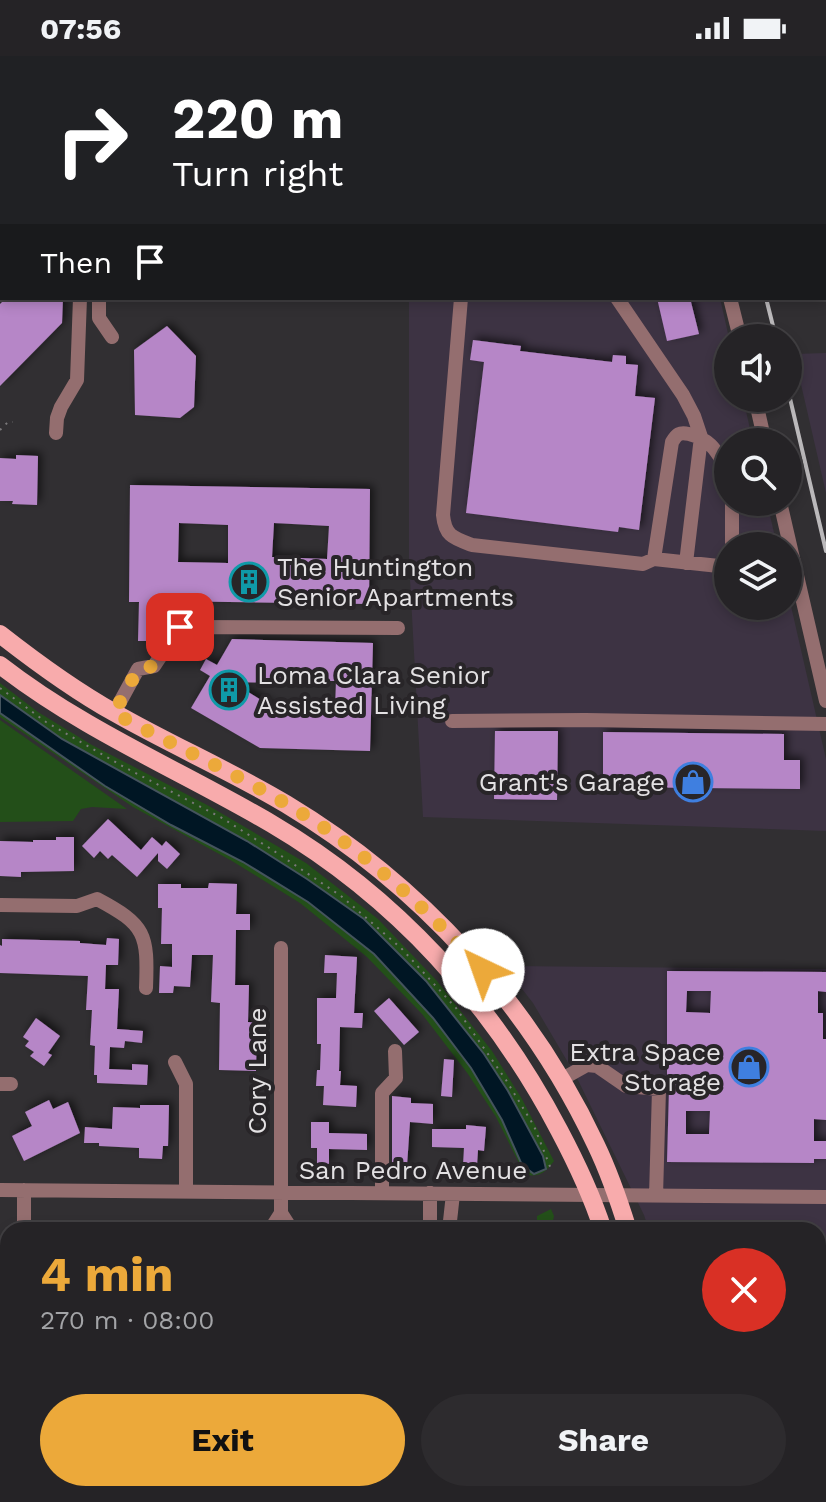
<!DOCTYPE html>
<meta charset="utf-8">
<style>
body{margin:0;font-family:"Work Sans",sans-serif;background:#2d2b2e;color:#f1f3f6;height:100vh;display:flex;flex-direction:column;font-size:30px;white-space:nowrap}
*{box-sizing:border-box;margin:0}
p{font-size:26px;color:#a3a4a7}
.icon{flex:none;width:44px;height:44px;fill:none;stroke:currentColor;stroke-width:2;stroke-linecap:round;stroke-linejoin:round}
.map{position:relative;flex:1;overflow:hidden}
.drawer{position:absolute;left:0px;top:1166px;width:826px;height:280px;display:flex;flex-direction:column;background:#252326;border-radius:24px 24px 0 0;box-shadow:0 4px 12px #0003,0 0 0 2px #424043}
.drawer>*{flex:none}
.top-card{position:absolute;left:0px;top:0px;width:826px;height:244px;box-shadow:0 4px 12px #0003,0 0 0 2px #424043;background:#202124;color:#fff;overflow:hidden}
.fabs{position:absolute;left:714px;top:268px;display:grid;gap:16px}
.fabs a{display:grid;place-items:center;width:88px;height:88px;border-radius:50%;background:#252326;box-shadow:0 4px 12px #0003,0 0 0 2px #424043;font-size:40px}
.pin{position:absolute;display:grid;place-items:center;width:68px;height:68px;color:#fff;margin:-34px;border-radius:16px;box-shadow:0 4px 12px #0006}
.me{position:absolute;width:88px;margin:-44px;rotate:318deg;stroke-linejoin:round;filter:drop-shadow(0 0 6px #0008)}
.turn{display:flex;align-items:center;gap:28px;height:168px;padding:0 40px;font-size:36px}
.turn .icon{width:104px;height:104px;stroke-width:2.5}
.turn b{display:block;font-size:56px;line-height:68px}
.then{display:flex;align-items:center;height:76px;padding:0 40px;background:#0003;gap:16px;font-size:30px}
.round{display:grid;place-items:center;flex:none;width:84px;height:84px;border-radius:42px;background:#2d2b2e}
.headline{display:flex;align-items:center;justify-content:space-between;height:136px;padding:0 40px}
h1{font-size:48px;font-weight:700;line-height:60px;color:#eca93a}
.primary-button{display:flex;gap:16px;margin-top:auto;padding:16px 40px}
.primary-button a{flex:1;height:92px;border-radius:48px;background:#eca93a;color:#111;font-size:32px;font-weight:700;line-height:92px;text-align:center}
.primary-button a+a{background:#2d2b2e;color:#f1f3f6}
.status{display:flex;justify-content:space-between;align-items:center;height:56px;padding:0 40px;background:#252326;direction:ltr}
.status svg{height:22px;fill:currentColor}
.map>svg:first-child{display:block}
.industrial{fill:#3d3343}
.green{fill:#234f19}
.water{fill:#001624;stroke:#44535d;stroke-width:2}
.building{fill:#b686c7;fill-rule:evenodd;filter:url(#shadow)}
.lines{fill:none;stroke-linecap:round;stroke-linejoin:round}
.path{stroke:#7b797b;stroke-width:2;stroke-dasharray:2 6;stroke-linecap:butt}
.minor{stroke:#946e6f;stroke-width:14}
.major{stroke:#f8abac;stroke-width:18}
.rail{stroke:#bbb9bb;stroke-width:4}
.route{stroke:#eca93a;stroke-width:14;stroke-dasharray:0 25.2}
.labels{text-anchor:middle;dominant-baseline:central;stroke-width:8;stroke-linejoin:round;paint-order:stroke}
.poi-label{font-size:26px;fill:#e3e1e3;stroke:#282528;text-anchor:start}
.street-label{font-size:26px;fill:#e3e1e3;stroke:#282528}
</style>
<div class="status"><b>07:56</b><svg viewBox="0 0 49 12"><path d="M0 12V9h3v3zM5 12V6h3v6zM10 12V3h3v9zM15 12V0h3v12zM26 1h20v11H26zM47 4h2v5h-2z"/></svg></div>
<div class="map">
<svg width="826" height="1446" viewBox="0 0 826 1446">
<defs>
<filter id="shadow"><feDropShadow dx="3.5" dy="-3.5" stdDeviation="4" flood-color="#0009"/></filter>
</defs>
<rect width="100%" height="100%" fill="#312f32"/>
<path class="industrial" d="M0,0H665V2H2V118H0Z
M409,242H720L729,282H728V342H743L753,386H728V446H767L777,490H728V550H788V537L826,703V775L423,761L409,505Z
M826,297V437L794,298Z
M504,910L826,913V1446H701L700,1438H818V1174H649L644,1159L576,1020L533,947Z"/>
<path class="green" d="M0,627L38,656L92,689L209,750L306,807L378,863L437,925L492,995L522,1043L554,1105C545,1117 540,1121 525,1119L496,1061L468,1018L422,958L367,901L300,847L232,805L133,751L0,661Z
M0,664L127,753L92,751L81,753L73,765L0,766Z
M551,1153L554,1160L551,1174H537V1160Z
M550,1438H597L598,1446H551Z"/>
<path class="water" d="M0,639L62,683L247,785L307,823L364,863L426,925L484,998L508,1035L543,1100L546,1113L534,1118L522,1109L502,1064L471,1012L433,962L374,898L308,846L243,806L171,769L105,730L0,657Z"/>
<path class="building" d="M6,242H63L62,267L0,330V248Z
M657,242H690L699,278L667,285Z
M167,270L196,300L194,351L180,362L135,359L134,294Z
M473,284L521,290L520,295L612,306L613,299L626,300V308L638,309L635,340L655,342L639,474L619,471L618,476L466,457L484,306L470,304Z
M16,399L38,400L37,449L12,448L13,445H0V402L16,403Z
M130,429L370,433L369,548L155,545V585H138L139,546H129ZM179,467L228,469V507L178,506ZM274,467L329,470L327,503L272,501Z
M232,583L373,587L370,695L260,692L191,652L210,620L200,614L206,603L217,609ZM314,625H336L335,653L274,652L232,626L314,628Z
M495,675H558L557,744L494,743Z
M603,676L784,678V704H800V733L603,731Z
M108,763L141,794L152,781L162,790L166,785L180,798L167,813L158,805V797L137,821L112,799L108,803L100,795L94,802L82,790Z
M56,781H74V815L21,816V821L0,820V785L33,786V784H56Z
M209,827L237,828L236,858H250V874H236L235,929H249L248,966L257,967L256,1015L219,1014L220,947L211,946L213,899H192L190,931L174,930L173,937H159L160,910L172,911V888H161L162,852H158V828H181V832H208Z
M107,882L119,883L118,909H106L105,933H119L117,973L143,975L142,987L125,985L124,992L110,991L109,1013L132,1014V1008L148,1009L147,1029L97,1027V1019H94L95,990L90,989L92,954H86L88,920L0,917V889L2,890V883L80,885V887L106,889Z
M325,899L357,901L354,957H363L362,972L340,971L339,1015H341L340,1029L357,1030L356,1051L323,1049L324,1030H316L317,1014H320L321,988H317V942H336L337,917H324Z
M667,915L826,916V936L818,935V957H823V983H826V1064L814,1063V1085H826V1103H814V1107L667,1106L669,1033L667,1027ZM687,935H711L710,957L686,956ZM686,1055H710L709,1078H686Z
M389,942L419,976L404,989L374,955Z
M36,962L60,980L48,997L52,999L44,1010L30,1000L34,996L25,990L29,985L23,981Z
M444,1003L454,1004L452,1041L441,1040Z
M392,1040L411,1042V1047L433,1048V1068L410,1066L407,1110L392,1109Z
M49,1044L53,1053L68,1046L80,1077L24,1105L12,1080L32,1070L25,1056Z
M140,1049H169L168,1090H163L162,1103L139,1102V1092L99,1090V1087H84L85,1071L112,1073L113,1051L140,1052Z
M311,1066H329V1077L367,1078V1094L329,1093V1108H317V1092H311Z
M466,1069L486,1071L484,1095L478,1094L477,1110L463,1109L464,1092L432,1091V1073H466Z"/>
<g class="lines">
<path class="path" d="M0,374L8,366H13
M0,632L46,666L126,712L222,762L271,793L341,840L401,892L456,952L506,1024L534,1070L551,1113
M540,1174L541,1158
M555,1443L561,1446"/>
<path class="minor" d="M673,0L674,2
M260,2V0
M0,83H2
M99,242V262L112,281
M461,242L443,459C445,480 453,482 472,489L643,508L654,503L728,511
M617,242L683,339L694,360L701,381L686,507
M730,242L740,282
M755,342L765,386
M56,377L57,362L61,351L77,324L80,242
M780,446L826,645
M732,490V446
M654,503L672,386C677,378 679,376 689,378C712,384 716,395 728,414
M114,657L138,613L154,610L180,571L398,572
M452,665L586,664L826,668
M0,849L77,850L97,843C146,869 148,878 146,932
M281,892V1157L290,1171V1174
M175,1006L186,1028V1136
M562,1023L587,1009L597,1010L626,1030L659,1033L656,1140
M0,1028H11
M0,1134L826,1141
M382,1137V1037L396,1022L395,995
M430,1137V1174
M24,1174V1134
M272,1174V1171L281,1157
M449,1174L453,1138
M0,1219L8,1220
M0,1256H8
M0,1406L8,1407
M325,1438V1446
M539,1438L540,1446
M727,1438V1446
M19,1446V1438
M159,1446V1438"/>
<path class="major" d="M0,578C37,607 74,634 115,657C171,689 231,715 286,748C419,828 530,948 596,1089C609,1116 619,1145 628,1174
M0,609C85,675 180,714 272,768C396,841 492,947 559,1074C576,1106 592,1140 603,1174
M654,1438L655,1446
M680,1438L681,1446"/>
<path class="rail" d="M709,0V2
M766,242L776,282
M788,334L826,495"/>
</g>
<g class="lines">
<path class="route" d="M180,571L154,610L138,613L114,657C186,696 262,729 329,775C386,815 436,863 483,914"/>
</g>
<defs>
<g id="building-ring" transform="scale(2)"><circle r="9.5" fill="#282528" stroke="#0f9aa8" stroke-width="1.5"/><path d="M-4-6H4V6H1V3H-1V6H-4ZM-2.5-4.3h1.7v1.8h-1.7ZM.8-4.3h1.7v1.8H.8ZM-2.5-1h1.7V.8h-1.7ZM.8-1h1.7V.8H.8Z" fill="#0f9aa8"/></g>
<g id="shop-ring" transform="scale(2)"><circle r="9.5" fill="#282528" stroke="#3f7fe0" stroke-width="1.5"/><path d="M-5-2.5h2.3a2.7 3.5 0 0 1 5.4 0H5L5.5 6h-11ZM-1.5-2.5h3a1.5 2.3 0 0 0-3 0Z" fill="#3f7fe0"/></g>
</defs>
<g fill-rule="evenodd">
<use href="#building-ring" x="249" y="526"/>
<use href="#building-ring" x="229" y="634"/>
<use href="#shop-ring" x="693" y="726"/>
<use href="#shop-ring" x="749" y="1011"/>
</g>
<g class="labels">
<g class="poi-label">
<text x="277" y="511">The Huntington<tspan x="277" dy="30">Senior Apartments</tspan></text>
<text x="257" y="619">Loma Clara Senior<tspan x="257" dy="30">Assisted Living</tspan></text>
<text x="665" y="726" text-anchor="end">Grant's Garage</text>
<text x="721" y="996" text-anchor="end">Extra Space<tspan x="721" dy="30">Storage</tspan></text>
</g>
<g class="street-label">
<text transform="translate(257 1015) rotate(-90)">Cory Lane</text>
<text x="413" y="1114">San Pedro Avenue</text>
</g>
</g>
</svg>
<div class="fabs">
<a><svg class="icon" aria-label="sound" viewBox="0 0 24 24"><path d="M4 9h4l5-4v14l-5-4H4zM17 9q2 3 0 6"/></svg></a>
<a><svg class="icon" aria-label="search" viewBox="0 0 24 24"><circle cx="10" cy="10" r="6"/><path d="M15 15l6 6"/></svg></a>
<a><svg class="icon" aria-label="layers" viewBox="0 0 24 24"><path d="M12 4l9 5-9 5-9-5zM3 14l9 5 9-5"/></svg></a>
</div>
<div class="pin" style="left:180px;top:571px;background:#d93025"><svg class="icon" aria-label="arrive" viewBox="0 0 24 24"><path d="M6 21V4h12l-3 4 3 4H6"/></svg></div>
<svg class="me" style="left:483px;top:914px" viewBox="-20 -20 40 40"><circle r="19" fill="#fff"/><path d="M0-13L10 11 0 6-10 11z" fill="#eca93a"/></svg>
<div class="top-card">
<div class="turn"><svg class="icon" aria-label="right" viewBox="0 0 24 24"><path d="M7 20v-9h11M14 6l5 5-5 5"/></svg><div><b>220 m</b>Turn right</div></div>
<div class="then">Then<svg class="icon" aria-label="arrive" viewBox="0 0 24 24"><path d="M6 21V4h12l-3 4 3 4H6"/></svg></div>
</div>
<section class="drawer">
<div class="headline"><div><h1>4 min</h1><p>270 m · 08:00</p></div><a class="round" style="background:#d93025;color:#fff"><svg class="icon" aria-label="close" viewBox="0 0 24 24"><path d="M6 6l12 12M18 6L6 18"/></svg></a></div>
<div class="primary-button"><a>Exit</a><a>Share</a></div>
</section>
</div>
